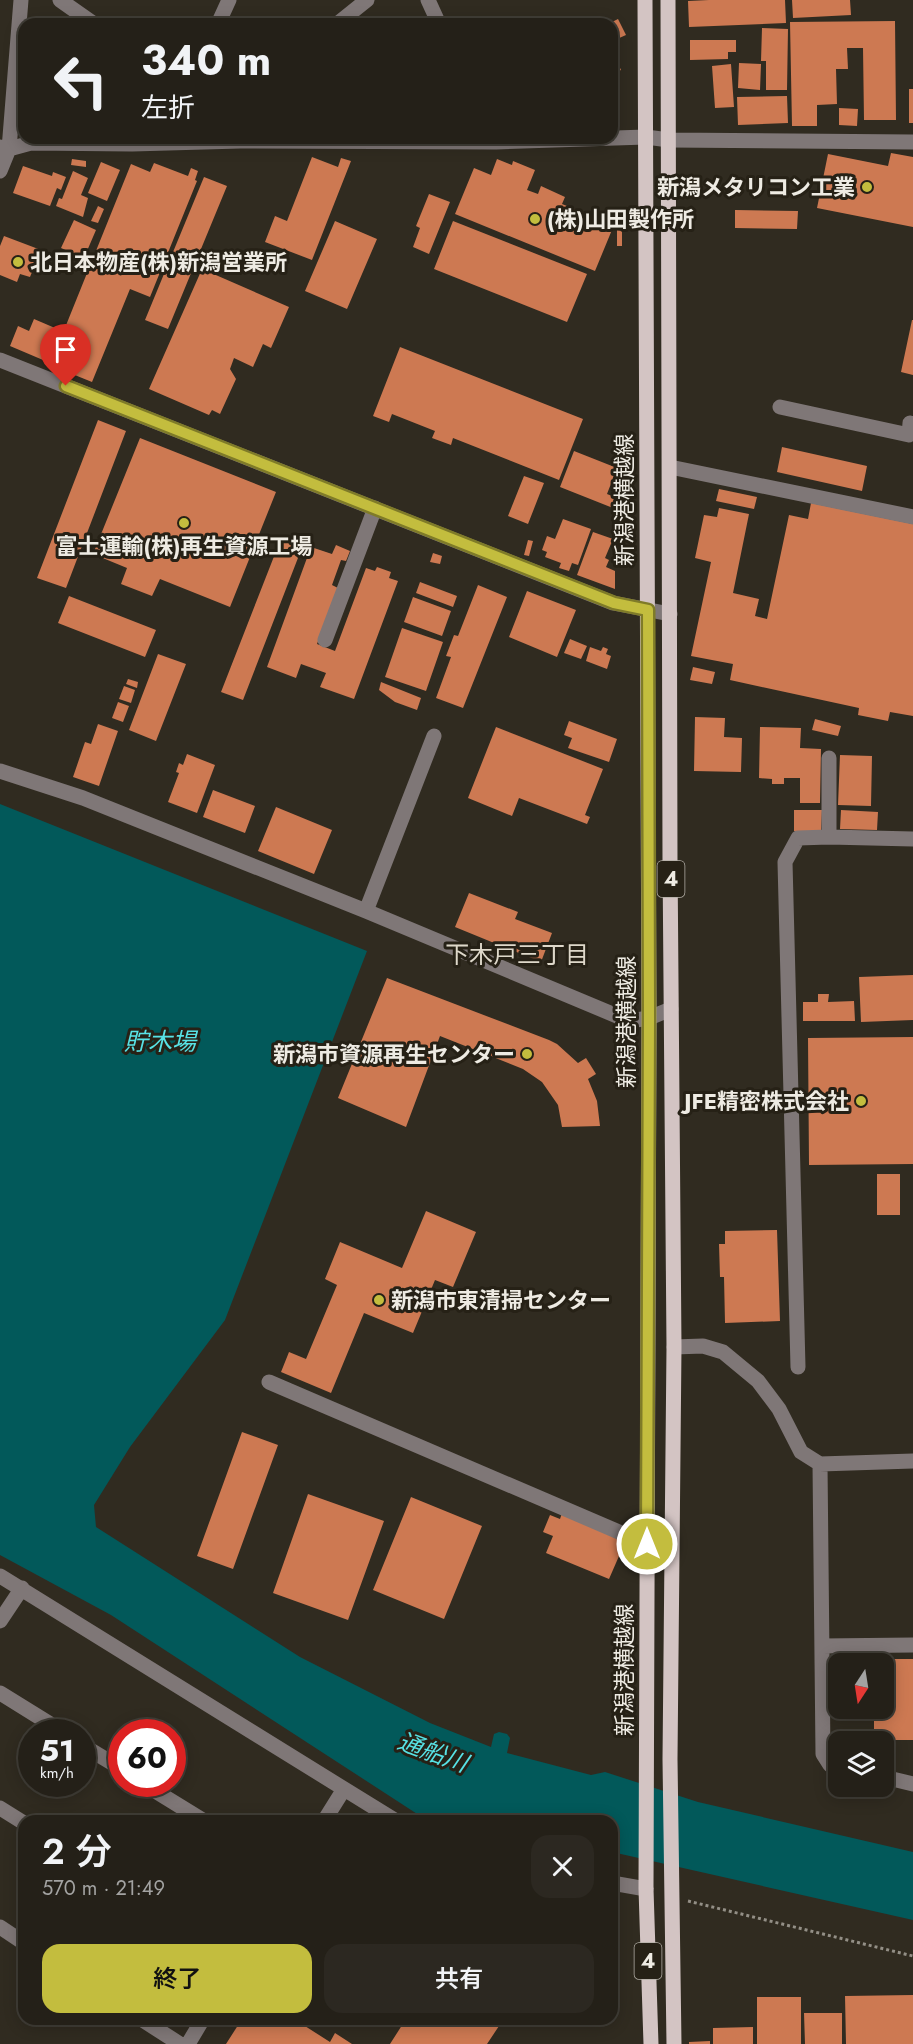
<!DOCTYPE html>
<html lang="ja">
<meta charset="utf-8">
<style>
body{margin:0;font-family:Jost,"Noto Sans JP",sans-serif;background:#2c2821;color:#f1f3f6;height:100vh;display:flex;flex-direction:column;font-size:22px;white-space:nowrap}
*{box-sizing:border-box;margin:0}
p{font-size:20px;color:#a3a3a2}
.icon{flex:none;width:33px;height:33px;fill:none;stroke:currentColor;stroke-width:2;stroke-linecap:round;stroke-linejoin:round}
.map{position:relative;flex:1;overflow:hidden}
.side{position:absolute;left:18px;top:1815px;width:600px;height:210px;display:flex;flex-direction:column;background:#242018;border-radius:18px;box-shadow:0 3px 15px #0003,0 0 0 2px #413e37}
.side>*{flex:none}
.hud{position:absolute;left:18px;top:18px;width:600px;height:126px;border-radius:18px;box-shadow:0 3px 15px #0003,0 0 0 2px #413e37;background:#242018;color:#f1f3f6;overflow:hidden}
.needle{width:39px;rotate:192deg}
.buttons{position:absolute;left:828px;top:1653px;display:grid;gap:12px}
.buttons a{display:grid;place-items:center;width:66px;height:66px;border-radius:12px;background:#242018;box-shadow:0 3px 15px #0003,0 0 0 2px #413e37;font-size:30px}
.speed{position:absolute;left:18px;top:1719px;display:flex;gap:12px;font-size:30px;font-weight:700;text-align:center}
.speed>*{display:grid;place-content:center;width:78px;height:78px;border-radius:50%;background:#242018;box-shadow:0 3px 15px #0003,0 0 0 2px #413e37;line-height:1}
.speed small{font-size:15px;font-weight:400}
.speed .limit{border:9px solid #d22;background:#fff;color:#111}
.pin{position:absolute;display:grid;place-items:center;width:51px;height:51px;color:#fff;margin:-62px -26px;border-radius:50% 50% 50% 0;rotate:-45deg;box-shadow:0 0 6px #0007}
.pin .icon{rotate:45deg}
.me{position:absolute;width:66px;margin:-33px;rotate:0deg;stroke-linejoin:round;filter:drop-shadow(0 0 4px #0008)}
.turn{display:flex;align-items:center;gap:21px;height:126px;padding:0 24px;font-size:27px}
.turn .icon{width:78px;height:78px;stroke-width:2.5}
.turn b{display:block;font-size:42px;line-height:51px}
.round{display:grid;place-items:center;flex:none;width:63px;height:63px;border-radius:18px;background:#2c2821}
.head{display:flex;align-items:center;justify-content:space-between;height:102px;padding:0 24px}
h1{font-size:36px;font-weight:600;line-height:45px}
.cta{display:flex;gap:12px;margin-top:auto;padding:12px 24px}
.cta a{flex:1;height:69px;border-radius:18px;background:#c3bd3e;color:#111;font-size:24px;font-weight:600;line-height:69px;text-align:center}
.cta a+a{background:#2c2821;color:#f1f3f6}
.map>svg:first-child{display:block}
.water{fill:#02595a}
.building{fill:#cd7952}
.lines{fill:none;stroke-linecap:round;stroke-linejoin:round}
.path{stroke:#938f86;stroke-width:3;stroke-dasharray:3 3;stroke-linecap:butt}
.minor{stroke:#7f7777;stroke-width:15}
.major{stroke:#d3c4c3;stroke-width:15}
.route-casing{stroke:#7f7b28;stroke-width:15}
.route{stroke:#c3bd3e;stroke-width:10}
.poi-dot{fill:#c3bd3e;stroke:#262116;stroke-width:2}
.labels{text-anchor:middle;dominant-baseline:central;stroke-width:6;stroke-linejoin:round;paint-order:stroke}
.shield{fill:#262116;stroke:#b2aea6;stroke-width:1.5}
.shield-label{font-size:21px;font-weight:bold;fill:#eeebe3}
.poi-label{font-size:22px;font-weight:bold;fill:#eeebe3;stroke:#262116;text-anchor:end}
.street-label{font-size:22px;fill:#eeebe3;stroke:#262116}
.neighbourhood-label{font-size:24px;fill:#ded8ca;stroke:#262116}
.water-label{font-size:24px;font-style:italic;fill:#57e2e5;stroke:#262116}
</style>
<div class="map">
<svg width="913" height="2044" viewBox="0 0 913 2044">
<rect width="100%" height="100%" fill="#302b20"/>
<path class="water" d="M0,804L367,951L225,1320L130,1447L94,1505L96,1527L300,1657L430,1723L491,1747L494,1734L499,1732L507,1734L510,1738L507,1753L591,1775L605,1772L698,1802L913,1852V1920L612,1852V1821H428L111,1615L0,1555Z"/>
<path class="building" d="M709,0H785L786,23L689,27L688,1Z
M792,0H850L851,15L793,18Z
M618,19L626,35L617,39L619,44L615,46L619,53L614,55L621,70L612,74V24H608Z
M895,21L896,120H864L863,48H847L848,69H836L837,104L817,105V126H792L790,22Z
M762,28L788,29L787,90H766V61H761Z
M690,40H736V52H728V59L690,60Z
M739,63L761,64L760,90L738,88Z
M731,64L734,107L715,108L712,66Z
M909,89H913V123H909Z
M787,96L788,123L738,125L737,97Z
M839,108L858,109L857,126L839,125Z
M891,153L913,157V227L817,208L828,154L888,166Z
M312,157L338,167L341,158L351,161L312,260L265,242L275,216L287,221Z
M72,159L86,161V167L71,165Z
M497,159L512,165L513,161L535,170L527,190L538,194L541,186L565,197L562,204L614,225L595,271L455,214L474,168L491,175Z
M101,162L120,170L107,201L88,193Z
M154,163L188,176L191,168L198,171L195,180L197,181L150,297L130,289L92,382L50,365L131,164L150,172Z
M23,166L52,176L53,172L66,177L61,190L57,188L50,206L13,193Z
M73,171L88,178L81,195L88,198L83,217L56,206L59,198L62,199Z
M204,177L227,186L168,329L145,320Z
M429,194L450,202L429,254L413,247L420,228L416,226Z
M98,206L104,209L98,223L91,221Z
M735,210L798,211L797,229L735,228Z
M74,220L96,230L84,258L61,248Z
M335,221L377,239L347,309L305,291Z
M453,221L587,274L567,322L434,269Z
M617,230L622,231V246H617Z
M4,236L41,250L30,277L20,274L17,282L0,275V246Z
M202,269L289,307L271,348L263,344L253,367L234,358L230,369L236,379L220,414L212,410L209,415L149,389Z
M34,319L55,328L43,360L10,346L18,326L29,331Z
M912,320H913V375L901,372Z
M400,347L583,419L559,480L453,438L451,445L432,438L435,431L392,414L389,422L373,416Z
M98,420L126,431L66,588L37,578Z
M140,438L276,492L230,607L160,579L152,596L121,584L127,568L93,554Z
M782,447L867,466L862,491L777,472Z
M574,451L617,468L607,494L622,500L618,510L560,487Z
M524,476L544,483L528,524L508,516Z
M719,489L757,497L754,509L716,501Z
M811,503L913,524V716L890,712L888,721L858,715L859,708L730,680L733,664L691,656L711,562L695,558L704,515L717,517L719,508L749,514L733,593L759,599L755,616L767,619L789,515L808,519Z
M563,519L591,529L578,565L572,563L569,571L559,568L561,563L545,557L547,552L542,550L547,536L555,539Z
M593,532L613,539L605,558L609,560L606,567L615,571V589L577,575Z
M282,536L303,545L243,700L221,692Z
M528,540L533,541L529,556L524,555Z
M336,545L350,551L346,561L341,560L332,585L338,588L317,644L335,651L366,568L375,571L377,567L391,572L389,578L398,581L354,699L320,687L326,673L301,664L296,678L267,667L311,547L332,554Z
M433,553L442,556L440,564L430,562Z
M420,582L457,596L453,607L416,593Z
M478,585L507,597L463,708L436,698L451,657L446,656L454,635L458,636Z
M527,591L576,610L557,657L509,637Z
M69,596L156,630L145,657L58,623Z
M413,597L451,611L442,636L404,622Z
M402,628L443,642L426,691L385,677Z
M570,639L587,646L581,659L564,653Z
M590,647L601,651L603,647L608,649L606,654L611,656L607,669L586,661Z
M158,654L186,664L156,741L129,730Z
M693,667L715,672L712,684L690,680Z
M128,679L138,682L137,688L126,684Z
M381,682L421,698L417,710L395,702L379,690Z
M124,686L135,690L131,703L119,699Z
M118,702L129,706L123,722L112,718Z
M695,717L725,718L724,737L742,738L741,772L694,771Z
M815,719L841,726L838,736L812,730Z
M569,721L617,739L609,762L568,748L572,738L564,735Z
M98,724L118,731L99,786L73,777L85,742L91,744Z
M496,727L603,769L585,815L590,817L587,824L519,798L512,816L468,798Z
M760,727L801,728L800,748L821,749L820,803H800V778H784V784H772V779L759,778Z
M187,754L215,765L197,813L168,802L179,773L176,772L179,763L183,765Z
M840,755L872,756L871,806L838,805Z
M213,790L255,806L245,833L203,817Z
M276,807L332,830L314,874L258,851Z
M794,810H822L821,832L794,831Z
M841,810L878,812L877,830L840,829Z
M469,893L518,912L515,919L552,933L541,962L455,927Z
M913,975V1020L861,1022L859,977Z
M387,978L549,1040L557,1044L578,1063L586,1058L596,1074L588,1079L597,1101L600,1126L562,1127L558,1105L542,1082L523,1069L440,1036L406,1127L338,1098Z
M818,994H829L828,1002L854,1001L855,1021H803V1002H818Z
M913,1037V1164L809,1165L808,1038Z
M877,1174H900V1215H877Z
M426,1211L476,1232L453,1287L435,1280L413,1333L364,1313L331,1393L281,1372L289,1352L306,1359L337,1285L325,1279L340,1242L402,1268Z
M777,1230L780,1321L725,1323L724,1277H720L719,1244H725V1231Z
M242,1432L278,1445L233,1569L197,1556Z
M308,1494L384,1521L348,1620L273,1593Z
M411,1497L482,1526L444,1619L373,1590Z
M562,1513L626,1540L609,1579L546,1553L553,1536L543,1532L550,1515L560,1519Z
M873,1659H913V1740H874V1708H884V1664H873Z
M913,1995V2044H846L845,1996Z
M757,1997H801V2044H757Z
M804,2013H842V2044H805Z
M242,2019H294L330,2042L335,2033L352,2044H226Z
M406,2019H488L499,2026L487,2044H390Z
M753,2027V2044H713V2028Z
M710,2041V2044H689V2042Z"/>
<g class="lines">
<path class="path" d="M688,1901L913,1956"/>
<path class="minor" d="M60,0L94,24
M428,0L439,24
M218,24L229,0
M337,24L367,0
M0,147L9,149L31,143L132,144L240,141L496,142L646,137L669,140L913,142
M0,171L9,149L21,0
M0,360L613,603L670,614
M780,407L909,435L910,423L913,424
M670,467L913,517
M325,640L375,508
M829,758V837L913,839
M0,771L83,798L366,911L629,1021L649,1018L671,1009
M366,911L434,736
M674,1347L703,1346L723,1352L758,1381L779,1409L801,1452L820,1464L913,1461
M798,1367L785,862L798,838L829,837
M269,1382L647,1544
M820,1464L823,1754L830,1765L838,1767
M0,1576L396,1821
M0,1621L22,1588
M822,1646L913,1645
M0,1693L63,1732
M82,1745L122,1769
M884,1777L913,1784
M144,1784L204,1821
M0,1808L24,1823
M324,1821L344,1789
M612,1883L646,1889
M0,1927L24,1943
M141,2019L180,2044
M188,2044L203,2019"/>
<path class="major" d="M645,0L649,1018L646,1889L651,2044
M668,0L670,860L674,1347L670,1759L674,2044"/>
</g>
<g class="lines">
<g class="route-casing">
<path id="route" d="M66,386L614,603L648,610L649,1018L647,1544"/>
</g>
<use href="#route" class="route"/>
</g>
<g class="poi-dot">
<circle cx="867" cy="187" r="6"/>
<circle cx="535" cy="219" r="6"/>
<circle cx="18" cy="262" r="6"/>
<circle cx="184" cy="523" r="6"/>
<circle cx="527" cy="1054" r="6"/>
<circle cx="861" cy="1101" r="6"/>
<circle cx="379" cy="1300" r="6"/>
</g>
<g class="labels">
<g class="shield">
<rect x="657.5" y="861" width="27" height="36" rx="4.5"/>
<rect x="634.5" y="1943" width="27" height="36" rx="4.5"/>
</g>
<g class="shield-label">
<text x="671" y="879">4</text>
<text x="648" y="1961">4</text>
</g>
<g class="poi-label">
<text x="855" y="187">新潟メタリコン工業</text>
<text x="547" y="219" text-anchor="start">(株)山田製作所</text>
<text x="30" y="262" text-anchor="start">北日本物産(株)新潟営業所</text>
<text x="184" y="546" text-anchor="middle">富士運輸(株)再生資源工場</text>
<text x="515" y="1054">新潟市資源再生センター</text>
<text x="849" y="1101">JFE精密株式会社</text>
<text x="391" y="1300" text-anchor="start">新潟市東清掃センター</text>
</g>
<g class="street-label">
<text transform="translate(624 500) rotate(-90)">新潟港横越線</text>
<text transform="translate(626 1022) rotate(-90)">新潟港横越線</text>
<text transform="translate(624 1670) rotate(-90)">新潟港横越線</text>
</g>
<g class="neighbourhood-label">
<text x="517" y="954">下木戸三丁目</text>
</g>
<g class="water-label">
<text x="160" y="1041">貯木場</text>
<text transform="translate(433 1752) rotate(20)">通船川</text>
</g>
</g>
</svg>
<div class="buttons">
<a><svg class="needle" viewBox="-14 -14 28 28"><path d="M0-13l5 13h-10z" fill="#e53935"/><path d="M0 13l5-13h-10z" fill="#a3a3a2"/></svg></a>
<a><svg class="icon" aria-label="layers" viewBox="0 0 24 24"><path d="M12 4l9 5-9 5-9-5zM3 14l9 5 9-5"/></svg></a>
</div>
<div class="speed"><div>51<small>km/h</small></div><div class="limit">60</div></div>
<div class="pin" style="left:66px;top:386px;background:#d93025"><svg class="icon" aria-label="arrive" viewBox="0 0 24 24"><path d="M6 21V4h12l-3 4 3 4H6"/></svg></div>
<svg class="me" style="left:647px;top:1544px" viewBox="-20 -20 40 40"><circle r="17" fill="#c3bd3e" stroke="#fff" stroke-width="3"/><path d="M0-11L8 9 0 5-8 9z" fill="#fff"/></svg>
<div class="hud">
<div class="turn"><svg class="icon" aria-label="left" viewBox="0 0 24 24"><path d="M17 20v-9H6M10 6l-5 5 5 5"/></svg><div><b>340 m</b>左折</div></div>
</div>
<section class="side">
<div class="head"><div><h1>2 分</h1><p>570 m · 21:49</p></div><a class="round"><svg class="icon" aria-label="close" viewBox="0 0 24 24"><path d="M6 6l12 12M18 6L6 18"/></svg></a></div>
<div class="cta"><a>終了</a><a>共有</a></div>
</section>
</div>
